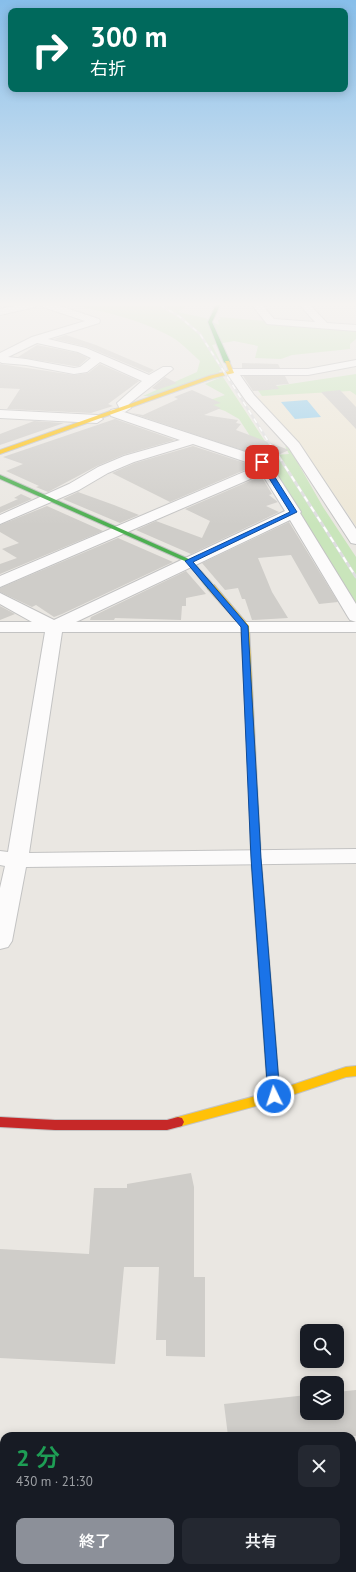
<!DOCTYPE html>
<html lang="ja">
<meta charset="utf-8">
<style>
body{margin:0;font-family:"PT Sans","Noto Sans JP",sans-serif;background:#242831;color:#f1f3f6;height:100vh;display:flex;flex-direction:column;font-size:15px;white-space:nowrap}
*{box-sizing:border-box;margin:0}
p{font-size:13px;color:#9ea1a6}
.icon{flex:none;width:22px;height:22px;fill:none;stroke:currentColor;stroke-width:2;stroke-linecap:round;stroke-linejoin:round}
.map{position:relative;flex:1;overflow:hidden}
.side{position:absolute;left:0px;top:1432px;width:356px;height:140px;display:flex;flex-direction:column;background:#171b24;border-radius:12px 12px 0 0;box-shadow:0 2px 10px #0003}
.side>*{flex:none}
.banner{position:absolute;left:8px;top:8px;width:340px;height:84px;border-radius:8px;box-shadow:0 2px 10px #0003;background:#00695c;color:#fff;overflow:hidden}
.fabs{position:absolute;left:300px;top:1324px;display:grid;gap:8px}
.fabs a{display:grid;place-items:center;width:44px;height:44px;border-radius:8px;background:#171b24;box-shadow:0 2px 10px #0003;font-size:20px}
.pin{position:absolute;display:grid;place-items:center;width:34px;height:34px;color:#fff;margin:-17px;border-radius:8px;box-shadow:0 2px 6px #0006}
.me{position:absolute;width:44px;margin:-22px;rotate:356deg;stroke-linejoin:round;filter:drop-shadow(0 0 3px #0008)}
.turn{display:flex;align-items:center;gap:14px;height:84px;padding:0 16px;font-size:18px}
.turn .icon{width:52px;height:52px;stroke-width:2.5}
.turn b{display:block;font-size:28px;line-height:34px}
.round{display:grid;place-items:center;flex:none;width:42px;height:42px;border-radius:8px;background:#242831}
.summary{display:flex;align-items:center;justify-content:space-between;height:68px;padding:0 16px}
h1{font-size:24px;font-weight:600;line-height:30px;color:#1e9e55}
.action{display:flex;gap:8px;margin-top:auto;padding:8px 16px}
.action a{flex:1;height:46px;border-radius:8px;background:#8c9099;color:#fff;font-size:16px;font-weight:600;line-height:46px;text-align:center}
.action a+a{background:#242831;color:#f1f3f6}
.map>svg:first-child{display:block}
.education{fill:#ede7d7}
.green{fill:#c9e5bb}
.water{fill:#95ceec}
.building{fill:#cfcdc9}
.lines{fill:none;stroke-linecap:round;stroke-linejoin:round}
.street-casing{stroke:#c3c3c3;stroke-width:2}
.fast-casing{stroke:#c3c3c3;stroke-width:2}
.slow-casing{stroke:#c3c3c3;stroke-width:2}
.jam-casing{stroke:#c3c3c3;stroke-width:2}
.street{fill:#fcfbfb;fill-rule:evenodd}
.fast{fill:#4caf50;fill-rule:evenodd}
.slow{fill:#ffc107;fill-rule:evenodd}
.jam{fill:#c62828;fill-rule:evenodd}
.rail-far1-casing{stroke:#dededf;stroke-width:2.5}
.rail-casing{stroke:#dededf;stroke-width:3}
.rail-far1{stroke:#fff;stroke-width:1.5;stroke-dasharray:5;stroke-linecap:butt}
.rail{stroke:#fff;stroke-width:2;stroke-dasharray:6;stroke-linecap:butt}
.route{fill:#1a73e8;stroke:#114b97}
</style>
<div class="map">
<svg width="356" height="1572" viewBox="0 0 356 1572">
<rect width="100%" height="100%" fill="#eae7e2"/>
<path class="education" d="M352,388L356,391V526L297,440L256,396Z"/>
<path class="green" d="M71,305H185L187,306L178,312L205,318L219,325L218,320L221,319L219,317L356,329V339L350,344V349L292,355L281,359L255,358L258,346L234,341L212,345L224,369L219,371L274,455L289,454L285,446L291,451L323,507L356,557V610L259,450L239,419L225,411L201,403L225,395L205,384L219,378L153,396H143L197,372L200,361C189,351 179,340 166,334C138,319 102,311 71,305Z
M356,374V395L350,391L262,396L257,389Z"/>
<path class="water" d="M307,400L321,417L295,419L281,402Z"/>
<path class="building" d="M66,335L96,345L154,370L149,373L87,347L54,339Z
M37,345L78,353L88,358L79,366H74L18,357Z
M242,363L278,364L280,368H242Z
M0,364L74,375L88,373L100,364L139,381L108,404L113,406L91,413L7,409L20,389L0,388Z
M243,376H285L289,384L276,385L279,389L253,391Z
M165,377L177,383L157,390L152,388Z
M192,390L221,403L213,405L221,408L204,415L238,420L236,423L241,424L236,430L289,450L269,459L131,413L143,415L178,399L174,397Z
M340,390L356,407V429L321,392Z
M115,419L175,440L123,455L97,466L48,492L36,487L39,486L6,471L23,464L3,457Z
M34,421L64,423L0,445V434Z
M193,446L254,466L170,502L112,473L135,463Z
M261,476L272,494L269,495L278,502L266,506L279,512L191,554L136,530L156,521L202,538L210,521L185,509Z
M78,492L114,505L139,515L120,523L63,499Z
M21,494L32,499L0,513V507L18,499L14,498Z
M47,506L103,531L0,574V564L17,558L2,549L19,543L0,532V525Z
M289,522L338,602L319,604L291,555L258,558L272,592L288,618L252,620L245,599H242L238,588L225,590L202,563Z
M118,538L173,562L62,614L54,617L36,605L32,607L0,592V588Z
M186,571L206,594L186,598V606H182L181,620L115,618L114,620H90L91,617Z
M0,606L15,614L0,620Z
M191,1173L194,1187V1277H205V1357L166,1356V1340H156L159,1267H124L115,1364L0,1358V1249L89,1254L94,1188H127V1184Z
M356,1390V1436H228L224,1404L307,1395V1413H337V1392Z"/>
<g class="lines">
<g class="street-casing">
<path id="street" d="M18,305H36L35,307L0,315V309Z
M42,305H57L99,319L100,321L99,323L48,339L86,348L149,375L163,367H171L173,369L129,404L131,408L125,412L121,411L117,403L142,381L100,362L87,372L74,374L26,365L2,363L0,362V353L32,337L85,321L43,307ZM37,343L78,352L91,358L80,367L74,368L26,359L8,357Z
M252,305H262L274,319L315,322L300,305H310L327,323L356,325V331L267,324Z
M356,360V366L308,375H240L254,395L299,443L356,529V544L351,543L289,448L246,401L226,372L232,369H308Z
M115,409L267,459L301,512L300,513L356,604V622L350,620L348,617L290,520L76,622H356V632H62L29,853L356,849V863L26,867L12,941L8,947L0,949V888L5,866L0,865V851L8,852L45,632H0V622H32L0,604V593L54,620L285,511L262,474L0,587V576L258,466L193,444L134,462L108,473L79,490L0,524V515L69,484L98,467L124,456L180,440L111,416L109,413L111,410Z
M0,410L97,415L103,419L97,423L0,418Z"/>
</g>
<g class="fast-casing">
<path id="fast" d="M216,305H220L212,322L230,362L227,364L224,362L208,322Z
M0,475L191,560L215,587L211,589H208L187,562L0,479Z
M253,781L257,784L261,858L280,1096L278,1099L274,1101L270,1099L268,1096L251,858L249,784Z"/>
</g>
<g class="slow-casing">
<path id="slow" d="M225,361H229L234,373L213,378L0,454V450L209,376L229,371Z
M208,585H214L249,626L257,784L253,787L249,784L241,626L208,589Z
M356,1066V1076L346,1077L274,1101L178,1127L174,1126L172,1122L174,1118L178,1117L274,1091L346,1067Z"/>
</g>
<g class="jam-casing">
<path id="jam" d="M0,1117L55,1120H167L178,1117L182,1118L184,1122L182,1126L167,1130H55L0,1127Z"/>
</g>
<use href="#street" class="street"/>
<use href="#fast" class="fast"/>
<use href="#slow" class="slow"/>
<use href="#jam" class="jam"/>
<g class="rail-far1-casing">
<path id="rail-far1" d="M160,305L180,317L200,334L272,447"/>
</g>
<g class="rail-casing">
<path id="rail" d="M272,446L356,577"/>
</g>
<use href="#rail-far1" class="rail-far1"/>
<use href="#rail" class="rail"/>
</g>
<linearGradient id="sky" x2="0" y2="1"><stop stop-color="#87beea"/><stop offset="0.58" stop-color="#f6f4f2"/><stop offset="1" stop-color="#f6f4f2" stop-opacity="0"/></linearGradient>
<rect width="356" height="525" fill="url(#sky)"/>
<path class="route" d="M260,460H264L297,512L193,562L248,626L261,858L280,1096L278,1100L274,1101L270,1100L268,1096L251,858L241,627L185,561L290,512L259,462Z"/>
</svg>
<div class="fabs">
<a><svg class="icon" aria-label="search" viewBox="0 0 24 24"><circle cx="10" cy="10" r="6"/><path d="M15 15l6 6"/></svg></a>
<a><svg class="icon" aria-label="layers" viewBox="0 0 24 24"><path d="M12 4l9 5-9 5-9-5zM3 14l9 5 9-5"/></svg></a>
</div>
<div class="pin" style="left:262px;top:462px;background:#d93025"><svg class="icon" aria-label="arrive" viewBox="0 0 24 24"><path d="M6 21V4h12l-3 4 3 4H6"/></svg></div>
<svg class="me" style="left:274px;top:1096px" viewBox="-20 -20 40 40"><circle r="17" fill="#1a73e8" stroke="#fff" stroke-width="3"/><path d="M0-11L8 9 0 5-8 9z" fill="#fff"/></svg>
<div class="banner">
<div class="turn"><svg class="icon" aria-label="right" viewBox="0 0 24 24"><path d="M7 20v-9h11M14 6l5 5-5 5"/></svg><div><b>300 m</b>右折</div></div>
</div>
<section class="side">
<div class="summary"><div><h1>2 分</h1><p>430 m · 21:30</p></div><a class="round"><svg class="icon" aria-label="close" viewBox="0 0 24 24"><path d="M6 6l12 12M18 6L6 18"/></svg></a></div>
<div class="action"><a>終了</a><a>共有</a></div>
</section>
</div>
